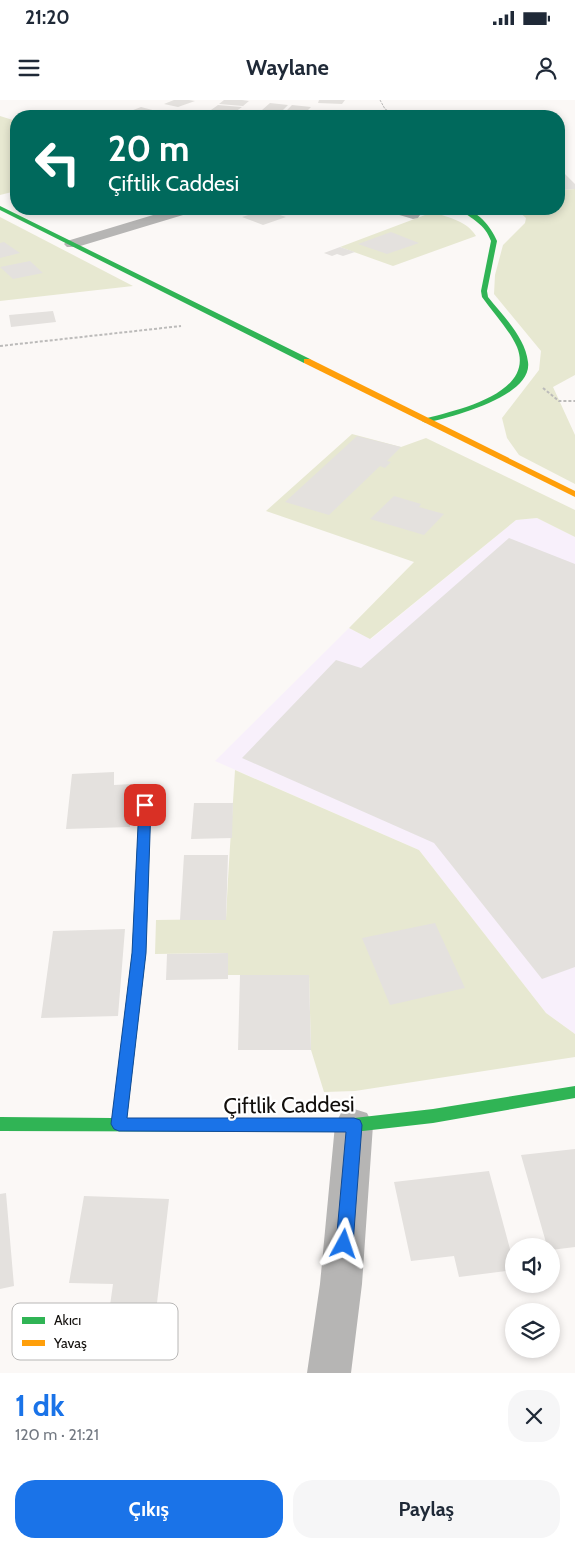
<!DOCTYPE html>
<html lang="tr">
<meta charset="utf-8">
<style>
body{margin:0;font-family:Cabin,sans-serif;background:#f6f6f7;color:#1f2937;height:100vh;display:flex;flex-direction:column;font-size:19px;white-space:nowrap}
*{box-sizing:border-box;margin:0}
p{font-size:16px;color:#747a83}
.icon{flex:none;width:28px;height:28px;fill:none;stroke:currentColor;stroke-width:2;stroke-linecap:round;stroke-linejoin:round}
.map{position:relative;height:1273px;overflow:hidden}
.sheet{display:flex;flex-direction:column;background:#fff;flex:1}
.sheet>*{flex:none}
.banner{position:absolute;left:10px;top:10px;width:555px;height:105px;border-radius:20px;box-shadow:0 2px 8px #0003;background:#00695c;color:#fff;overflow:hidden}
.controls{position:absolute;left:505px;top:1138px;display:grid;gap:10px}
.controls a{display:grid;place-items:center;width:55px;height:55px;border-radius:50%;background:#fff;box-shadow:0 2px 8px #0003;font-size:25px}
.pin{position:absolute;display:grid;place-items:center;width:42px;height:42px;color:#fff;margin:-21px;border-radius:10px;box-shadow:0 2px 8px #0006}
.me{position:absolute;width:55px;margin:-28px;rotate:5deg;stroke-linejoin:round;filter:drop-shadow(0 0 4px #0008)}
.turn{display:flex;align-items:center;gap:18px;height:105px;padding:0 15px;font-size:22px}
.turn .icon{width:65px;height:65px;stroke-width:2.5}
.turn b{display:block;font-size:35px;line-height:42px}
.round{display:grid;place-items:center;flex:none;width:52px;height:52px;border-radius:20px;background:#f6f6f7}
.summary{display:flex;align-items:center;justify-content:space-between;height:85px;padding:0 15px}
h1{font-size:30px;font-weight:700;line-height:38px;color:#1a73e8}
.cta{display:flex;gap:10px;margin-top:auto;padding:10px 15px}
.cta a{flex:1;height:58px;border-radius:20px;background:#1a73e8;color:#fff;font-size:20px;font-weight:700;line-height:58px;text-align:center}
.cta a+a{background:#f6f6f7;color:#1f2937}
.status{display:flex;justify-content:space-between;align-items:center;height:35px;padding:0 25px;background:#fff;direction:ltr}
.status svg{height:14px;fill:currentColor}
header{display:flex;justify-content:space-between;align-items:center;height:65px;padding:0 15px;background:#fff;font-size:22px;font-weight:700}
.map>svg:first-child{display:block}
.industrial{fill:#f8f0fb}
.green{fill:#e7e8d1}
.building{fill:#e4e1de}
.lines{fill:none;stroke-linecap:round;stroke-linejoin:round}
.path-far1{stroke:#bcbbba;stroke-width:1;stroke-dasharray:2.5 1;stroke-linecap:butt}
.path{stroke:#bcbbba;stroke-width:2;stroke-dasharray:3 2;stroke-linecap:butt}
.street{fill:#b6b5b4;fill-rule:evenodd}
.fast{fill:#30b455;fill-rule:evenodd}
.slow{fill:#ff9f0a;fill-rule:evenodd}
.route{fill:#1a73e8;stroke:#114b97}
.labels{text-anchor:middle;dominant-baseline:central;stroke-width:4.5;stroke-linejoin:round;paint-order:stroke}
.near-street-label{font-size:22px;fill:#120f0c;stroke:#fff}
.key{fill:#fff;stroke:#b8b7b6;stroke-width:1}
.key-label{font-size:14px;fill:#120f0c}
</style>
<div class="status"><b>21:20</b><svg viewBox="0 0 49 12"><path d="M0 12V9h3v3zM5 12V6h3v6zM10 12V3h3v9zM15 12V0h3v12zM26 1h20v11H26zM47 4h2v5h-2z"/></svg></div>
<header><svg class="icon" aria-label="menu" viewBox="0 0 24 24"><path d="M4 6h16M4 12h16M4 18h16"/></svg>Waylane<svg class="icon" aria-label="person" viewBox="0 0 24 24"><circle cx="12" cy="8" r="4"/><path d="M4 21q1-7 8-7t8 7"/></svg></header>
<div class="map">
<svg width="575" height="1273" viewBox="0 0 575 1273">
<rect width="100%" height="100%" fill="#fbf8f6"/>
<path class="industrial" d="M537,418L575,437V934L546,913L419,750L215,661L349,528L371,539L516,420Z"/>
<path class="green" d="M0,16L16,21V91L0,95Z
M575,89V275L553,287L575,335V384L519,355L507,338L502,318L539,270L541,251L494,194L495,175L503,145L525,123L526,118L516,109H559V90Z
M433,112C450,118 467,121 476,136L393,166L340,147Z
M0,117L133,186L0,201Z
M352,334L401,347L426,338L575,410V437L537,418L516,420L370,539L349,528L414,462L266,411Z
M235,670L419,750L546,913L575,934V957L355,991L324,992L311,950L309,875H228V853L155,854L156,820L226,819C228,769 232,720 235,670Z"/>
<path class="building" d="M174,0H189L195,1L178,7L164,4Z
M224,0H242L249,1L243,6L219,4Z
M319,0H345L342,4L318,3Z
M270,3L288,5L281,12L262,10Z
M218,5L242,7L235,12L211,10Z
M292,5L311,7L304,14L285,12Z
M141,7L160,12L147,16L128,12Z
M559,72H563L575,84V89L559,90Z
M264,110L286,117L263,125L242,117Z
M391,132L419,143L387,154L358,144Z
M4,142L20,153L0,158V143Z
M340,147L355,152L343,156L337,154L332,156L324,153Z
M30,161L43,173L13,179L0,167Z
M53,211L56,222L11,227L9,215Z
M357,336L401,347L387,361L391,362L385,368L380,366L329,415L285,402Z
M394,396L421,404L419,407L444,414L424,435L370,419Z
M509,438L575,464V867L542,879L434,743L242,658L336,560L361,568Z
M114,672V685L132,684L130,727L66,729L72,674Z
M194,703H233L232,738L191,739Z
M184,755H228L226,820H180Z
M435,823L465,888L390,905L362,838Z
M125,829L118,916L41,918L53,831Z
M228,853V879L166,880L167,854Z
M240,875H309L311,950H238Z
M575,1049V1147L551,1150V1146H547L521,1055Z
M489,1071L514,1164V1170L459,1177L454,1156L411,1161L394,1082Z
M6,1093L14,1186L0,1189V1094Z
M84,1096L169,1099L154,1229L107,1227L113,1184L69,1183Z"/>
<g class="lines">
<path class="path-far1" d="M380,0L385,9L397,16"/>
<path class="path" d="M0,246L181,226
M543,288L559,301H575"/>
<path class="street" d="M173,109H195L193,112L77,147H67L64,144L67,141Z
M387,109C397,108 413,106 420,115L418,118L413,119L389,112Z
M354,1009L367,1013L373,1025L362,1184L351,1273H307L320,1184L335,1025L341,1013Z"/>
<path class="fast" d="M0,106L310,259L311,261L304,263L0,110Z
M459,109C476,108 491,126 497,141L487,191L488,197C503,216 525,237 528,262C533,297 451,317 426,323L422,321L423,319C454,311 536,294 517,247C509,229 493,213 482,197L481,191L491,141C485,124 472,119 459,109Z
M145,701L149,702L151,705L146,853L127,1018H354L433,1009L575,986V998L433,1023L354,1032L0,1031V1017L112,1018L132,853L139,705L141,702Z"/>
<path class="slow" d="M304,259H310L575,391V397L304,263Z"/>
</g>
<path class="route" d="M145,701L151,705L146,853L127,1018H354L360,1020L362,1025L353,1144L350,1150L344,1152L339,1150L336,1144L346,1032L119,1031L114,1029L111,1024L132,853L139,705Z"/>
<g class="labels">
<g class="near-street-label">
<text transform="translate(289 1005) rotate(-1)">Çiftlik Caddesi</text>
</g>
</g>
<rect x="12" y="1203" width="166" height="57" rx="8" class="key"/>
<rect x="22" y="1217" width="23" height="7" fill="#30b455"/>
<rect x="22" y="1240" width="23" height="6" fill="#ff9f0a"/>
<g class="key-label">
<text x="54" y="1225">Akıcı</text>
<text x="54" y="1248">Yavaş</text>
</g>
</svg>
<div class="controls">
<a><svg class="icon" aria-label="sound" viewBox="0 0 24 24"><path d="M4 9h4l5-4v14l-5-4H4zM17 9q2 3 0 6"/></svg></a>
<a><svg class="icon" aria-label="layers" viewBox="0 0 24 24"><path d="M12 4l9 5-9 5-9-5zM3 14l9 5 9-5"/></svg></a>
</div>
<div class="pin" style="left:145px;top:705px;background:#d93025"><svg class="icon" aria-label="arrive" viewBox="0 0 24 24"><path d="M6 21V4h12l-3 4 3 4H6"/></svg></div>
<svg class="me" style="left:344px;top:1144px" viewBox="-20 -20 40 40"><path d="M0-17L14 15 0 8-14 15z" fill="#1a73e8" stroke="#fff" stroke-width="4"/></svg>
<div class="banner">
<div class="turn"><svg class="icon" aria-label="left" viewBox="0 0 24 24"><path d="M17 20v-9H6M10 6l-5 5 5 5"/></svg><div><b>20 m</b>Çiftlik Caddesi</div></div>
</div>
</div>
<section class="sheet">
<div class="summary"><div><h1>1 dk</h1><p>120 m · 21:21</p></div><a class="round"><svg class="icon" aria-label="close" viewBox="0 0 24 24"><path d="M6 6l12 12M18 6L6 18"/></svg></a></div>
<div class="cta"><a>Çıkış</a><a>Paylaş</a></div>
</section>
